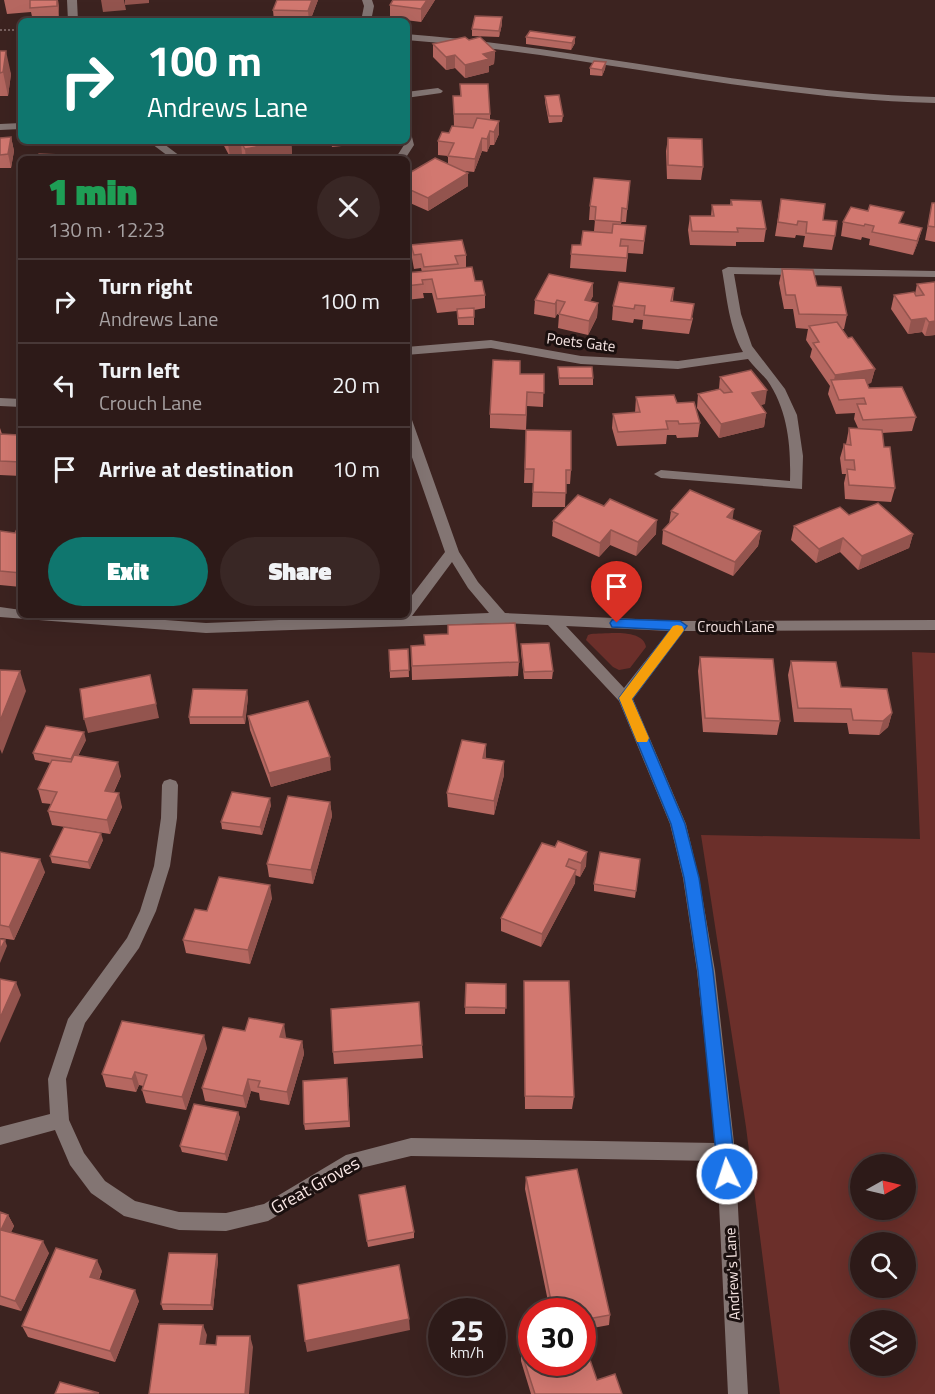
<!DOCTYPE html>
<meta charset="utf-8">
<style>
body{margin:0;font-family:"Titillium Web",sans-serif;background:#392725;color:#f1f3f6;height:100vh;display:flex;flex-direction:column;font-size:22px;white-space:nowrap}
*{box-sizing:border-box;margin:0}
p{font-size:20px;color:#a7a1a2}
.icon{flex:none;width:33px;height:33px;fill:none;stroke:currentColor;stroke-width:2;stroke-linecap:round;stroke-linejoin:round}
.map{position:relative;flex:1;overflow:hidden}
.details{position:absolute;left:18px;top:156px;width:392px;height:462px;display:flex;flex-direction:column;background:#2d1a18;border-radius:9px;box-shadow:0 6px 24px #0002,0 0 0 2px #483837}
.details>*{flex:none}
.hud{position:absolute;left:18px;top:18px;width:392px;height:126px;border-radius:9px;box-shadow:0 6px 24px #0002,0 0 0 2px #483837;background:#0f766e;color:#fff;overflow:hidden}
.needle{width:39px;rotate:82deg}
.buttons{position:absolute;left:850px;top:1154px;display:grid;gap:12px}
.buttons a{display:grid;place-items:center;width:66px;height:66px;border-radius:50%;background:#2d1a18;box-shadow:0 6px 24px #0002,0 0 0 2px #483837;font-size:30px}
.speed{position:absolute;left:428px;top:1298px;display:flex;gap:12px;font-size:30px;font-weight:700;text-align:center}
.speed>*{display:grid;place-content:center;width:78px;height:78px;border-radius:50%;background:#2d1a18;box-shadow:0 6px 24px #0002,0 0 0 2px #483837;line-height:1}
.speed small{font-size:15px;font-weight:400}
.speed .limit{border:9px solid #d22;background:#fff;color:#111}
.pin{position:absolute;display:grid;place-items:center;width:51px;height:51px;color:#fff;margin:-62px -26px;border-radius:50% 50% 50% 0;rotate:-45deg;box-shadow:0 0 6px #0007}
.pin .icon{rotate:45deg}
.me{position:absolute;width:66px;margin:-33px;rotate:356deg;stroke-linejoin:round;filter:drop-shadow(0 0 4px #0008)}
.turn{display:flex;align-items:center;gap:21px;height:126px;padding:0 30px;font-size:27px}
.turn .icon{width:78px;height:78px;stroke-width:2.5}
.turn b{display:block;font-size:42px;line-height:51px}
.round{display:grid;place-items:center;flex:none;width:63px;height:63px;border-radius:32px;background:#392725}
.summary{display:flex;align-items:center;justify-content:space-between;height:102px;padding:0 30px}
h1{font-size:36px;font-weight:800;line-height:45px;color:#1e9e55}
.action{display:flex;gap:12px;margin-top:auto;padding:12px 30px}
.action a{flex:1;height:69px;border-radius:36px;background:#0f766e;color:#fff;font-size:24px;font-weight:800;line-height:69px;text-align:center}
.action a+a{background:#392725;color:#f1f3f6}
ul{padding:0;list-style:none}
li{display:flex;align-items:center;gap:18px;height:84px;padding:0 30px;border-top:2px solid #483837}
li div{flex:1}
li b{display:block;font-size:22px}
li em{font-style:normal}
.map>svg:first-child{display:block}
.green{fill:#6b2f2a;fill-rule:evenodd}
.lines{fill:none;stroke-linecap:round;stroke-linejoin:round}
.path{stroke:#77605e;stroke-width:2;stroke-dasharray:2 2;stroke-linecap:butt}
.minor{fill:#837573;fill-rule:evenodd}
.wall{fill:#b56760}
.shaded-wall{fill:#93544e}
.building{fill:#d27870;stroke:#93544e;stroke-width:1.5}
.route{fill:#1a73e8;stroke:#114b97;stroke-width:1.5}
.slow{fill:#f59e0b}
.labels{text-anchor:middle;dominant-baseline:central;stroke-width:6;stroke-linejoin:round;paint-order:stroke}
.street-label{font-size:15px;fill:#f7e5e3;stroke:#1b100f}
.near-street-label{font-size:18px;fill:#f7e5e3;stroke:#1b100f}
</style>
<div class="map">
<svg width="935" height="1394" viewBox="0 0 935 1394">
<rect width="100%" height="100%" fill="#3c2320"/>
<path class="green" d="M591,634C606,634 643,628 646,647L630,668L619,670L613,667L586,640L588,635Z
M912,652L935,653V1394H780L746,1127L701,835L920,839ZM861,1164H906V1209H861ZM861,1242H906V1287H861ZM861,1320H906V1365H861Z"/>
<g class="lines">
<path class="path" d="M0,30H21"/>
<path class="minor" d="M67,0H77L78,21H68Z
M362,0H372L374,6L371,21H361L364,6Z
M406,34C583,47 758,93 935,97V103C758,99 583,53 406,40Z
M438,88L443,91L441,93L406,98V92Z
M21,123V129L0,130V124Z
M406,130L411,133L414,145L405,159H395L404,145L403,141H406Z
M148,141H160L184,159H172Z
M728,267L935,271V277L734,274L741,314L752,346L785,389L797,415L803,456L802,489L661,478L654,474L661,470L790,481C791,446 788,410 767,380C761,373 754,367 748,359L678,369L581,364L491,348L406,355V347L491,340L581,356L678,361L743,352C729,327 727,298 722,270Z
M0,398L21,399V407L0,406Z
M406,416L412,420L459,552L478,582L505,613L680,621L935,620V630L684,631L633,699L686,824L699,878L715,971L735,1152L748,1394H728L717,1161L411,1156L357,1169L268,1221L226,1231L179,1230L124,1216L91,1193L70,1165L55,1130L0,1145V1127L50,1114L48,1079L68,1019L127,938L140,911L154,866L161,818L162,785L164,781L170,779L176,781L178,785L177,818L170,866L156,911L139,948L85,1023L66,1079L69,1120L84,1153L105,1181L135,1201L179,1212L226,1213L264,1204L346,1155L411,1138L716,1143L697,971L683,878L670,824L619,701L548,625L501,623L206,633L0,617V607L21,610V615H97L206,623L406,615V603L445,552L406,440ZM452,562L468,588L489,613L412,616ZM566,626L669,631L624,688Z"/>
</g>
<path class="wall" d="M4,0H58L59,19L33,21L31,12L7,14Z
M318,0L310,21H274L273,10Z
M435,0L421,22L390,18V5Z
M502,17V24L499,37L472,36V29Z
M526,37L575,43L571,50L526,44Z
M469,40L495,51L494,64L489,66V72L465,78L455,68L446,70L433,57V44Z
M0,51L11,74L8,96H0Z
M606,62L605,69L602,76L590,75V68Z
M460,84L490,114V120L499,134L494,145H490L487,152L482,151L474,172L465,171L468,186L428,211L410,203V214L406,216V175L448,164V156L438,155V141L449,133L454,126L453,96H460Z
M545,96L563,116L562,122L549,123L545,102Z
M11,137L14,151L11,168H0V138Z
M668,138L703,167L701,180L667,179L666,151Z
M223,141H291L292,154L263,159H244L242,155L230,157L223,144Z
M300,141H321L301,143Z
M331,141H360L361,144L332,147Z
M630,181L626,222H621V224L646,226L643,254L628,253L626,272L570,268L571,254L581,245L594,231L595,220H589L590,206Z
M781,199L823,220L835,236L832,250L803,247L805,236L796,235L795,238L775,236Z
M731,200L766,229L764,242H736V246L690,245L688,230L690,216H711L712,205H730Z
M932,203H935V242L925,240Z
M843,222L901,223L922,228L918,242L913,255L869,245L870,239L862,237L861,240L841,236Z
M411,245L466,255V268L485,295V308L474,310V325H458L457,311L437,313L432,293H423L424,298L406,300V270L407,273L422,272L421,268L414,269L412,258Z
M782,269L817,286L847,315L844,329H842L848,338L875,369L871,383L867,384L869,388L916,417L912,431L882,433L884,447L895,488L891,502L845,499L844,483L846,474H842L840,458L844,444H846L849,428H858L854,419L855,413L836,414L828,394L830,386L810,357L812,349L806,340L808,329L796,328L793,309H784L779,283Z
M935,282V335L925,336L922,332L908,334L891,309L894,295L915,294L917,284Z
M674,288L673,301L693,318L689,334L642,329L643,320L634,319L633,323L612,320L613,306Z
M593,296L590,301L598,303L597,317L588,335L558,328L559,315L557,314L555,318L534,314L535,300Z
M558,367L593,378V385H559Z
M520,374H544L543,407L527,406L526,430L490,428V414Z
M720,377L765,404L760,405L766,413L764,427L719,438L697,408L698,394L719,389Z
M636,397L677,403L700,423L698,437L677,438L676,435H667L666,444L617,446L612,428L613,414L635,413Z
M0,428L2,434L19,435L21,430V476L0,475Z
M526,430L571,470L570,484H566L565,507H532L533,483H524Z
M671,511L732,519L761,531L758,546L733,576L662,544L663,530L669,524Z
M849,515L913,534L909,548L858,570L840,552L816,563L791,540L794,526Z
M553,521L656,534L636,556L610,545L599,557L552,536Z
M21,523V587L0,585V531L15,533Z
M521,644L553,671L552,679H524L521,651Z
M411,646L519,662L518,676L412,680Z
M408,649L409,677L390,678L389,650Z
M700,657L780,721L777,735L703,732L698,671Z
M791,661L841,687L892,713L888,727L879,735L849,734L847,723L794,722L788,675Z
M248,697L245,724H190L189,717Z
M248,716L331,770L271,787L250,730Z
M86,740L78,756L121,776L114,792L122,807L110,834L52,825L48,811L51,804L42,803L38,789L50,763L35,760L33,753Z
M486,758L504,761V775L494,815L448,807L447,793Z
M330,802L332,816L313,884L269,877L267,864Z
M271,805L262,835L222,829L221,822Z
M103,840L90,869L52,863L50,856Z
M542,843L586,866L580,877L575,875V883L541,947L501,931V918Z
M0,852L45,872L14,940L0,938Z
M640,859L635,898L594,891V884Z
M272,898L250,964L186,953L183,940L207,911Z
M524,981L574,1097L572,1109H525Z
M466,983L506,984L505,1014H465Z
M245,1031L286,1037V1038L302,1041L304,1054L289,1105L260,1100L259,1093L251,1091L246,1108L205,1101L202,1088Z
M422,1045L423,1058L334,1064L333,1052Z
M207,1048L186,1110L146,1103L142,1090L143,1086L139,1085L136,1092L106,1087L102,1074Z
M348,1084L350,1127L305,1130L304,1124Z
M238,1112L240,1118L227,1161L182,1152L180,1146Z
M526,1177L610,1315L609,1325L582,1330V1311H550L525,1189Z
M359,1195L414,1232V1238L368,1247Z
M0,1212L8,1215L14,1226L11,1232L49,1253L21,1311L0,1305Z
M217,1254L218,1260L213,1310H163L161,1304Z
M102,1271L99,1280L139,1301L115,1362L28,1337L22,1326Z
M521,1351L597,1380L622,1394H531L521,1361Z"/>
<path class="shaded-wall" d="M57,0H58L59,6V19Z
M101,0H124L126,10L103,12Z
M125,0H149V3L125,5Z
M312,0H318L310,21H309L308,11Z
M427,0H435L421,22V9Z
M502,17V24L499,37V31Z
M575,37V43L571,50L572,43Z
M6,51L11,74L8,96L3,72Z
M495,51L494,64L489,66V72L465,78V65L483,54Z
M455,55V68L446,70V57Z
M606,62L605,69L602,76V70Z
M499,121V134L494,145V132Z
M490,131V145L487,152V139Z
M11,137L14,151L11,168L8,154Z
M482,138V151L474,172L475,159Z
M288,141H291L292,154L263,159H246L245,149Z
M241,142L242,155L230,157L228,144Z
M468,173V186L428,211V198Z
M410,200V214L406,216V202Z
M922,228L918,242L913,255L917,241Z
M593,283V296L584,314L585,300Z
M557,300V314L555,318V304Z
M598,303L597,317L588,335L589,321Z
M926,318L922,332L908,334L911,320Z
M935,321V335L925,336L929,322Z
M875,369L871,383L834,389L833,385L835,375Z
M767,390L765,404L749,407L752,393Z
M766,413L764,427L719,438L721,424Z
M734,509L732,523L727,517Z
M657,520L656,534L636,556L638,542Z
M611,530L610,545L599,557L600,543Z
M761,531L758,546L733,576L735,562Z
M913,534L909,548L858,570L862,556Z
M843,538L840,552L816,563L819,549Z
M20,671L26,691L2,754L0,749V721Z
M150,675L159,718L88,733L84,719Z
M247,690L248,697L245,724L243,717Z
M892,713L888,727L879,735L883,721Z
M84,732L86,740L73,766L71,759Z
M486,744V758H483Z
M330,757L331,770L271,787L269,773Z
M504,761V775L494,815V801Z
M118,762L121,776L108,804L105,791Z
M119,793L122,807L110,834L107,820Z
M270,798L271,805L262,835L260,827Z
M330,802L332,816L313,884L311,870Z
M101,833L103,840L90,869L88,862Z
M587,852L586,866L580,877L581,863Z
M40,859L45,872L14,940L9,927Z
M576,870L575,883L541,947L542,934Z
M270,885L272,898L250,964L248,950Z
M5,940L7,946L0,963V950Z
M16,982L21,995L0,1043V1018Z
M284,1024L286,1037L282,1050L280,1037Z
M204,1035L207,1048L186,1110L182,1097Z
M302,1041L304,1054L289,1105L287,1092Z
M135,1072L139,1085L136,1092L132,1079Z
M248,1079L251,1091L246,1108L243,1096Z
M238,1112L240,1118L227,1161L225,1154Z
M8,1215L14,1226L7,1241L1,1230Z
M43,1241L49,1253L21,1311L15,1301Z
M217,1254L218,1260L213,1310L211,1305Z
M97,1260L102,1271L95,1288L90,1277Z
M135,1290L139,1301L115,1362L110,1351Z
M409,1319L410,1330L307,1352L305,1341Z
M203,1325L207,1335L204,1355L200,1344Z
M250,1336L253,1347L249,1394H245Z"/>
<path class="building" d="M30,0H57V6L30,8Z
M277,0H312L308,11L273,10Z
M393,0H427L421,9L390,5Z
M475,16L502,17L499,31L472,29Z
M530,31L575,37L572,43L526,37Z
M465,37L469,40L480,37L495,51L483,54L489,59L465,65L455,55L446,57L433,44Z
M0,51H6L3,72L0,73Z
M594,61L606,62L602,70L590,68Z
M460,84H488L490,114H454L453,96H461Z
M559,95L563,116H549L545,96Z
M477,118L499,121L494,132L490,131L487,139L482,138L475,159L448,156L454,143L438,141L442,132L449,133L452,126L473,128Z
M11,137L8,154L0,155V138Z
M668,138L702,139L703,167L668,165Z
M227,141H288L245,149L241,142L228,144Z
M39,154L60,155L58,159H36Z
M435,158L468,173L428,198L406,188V175Z
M594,178L630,181L627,209L622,208L621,222L595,220L596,207L590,206Z
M781,199L825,204L823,220L837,221L835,236L806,233L807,222L798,221L797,225L778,222Z
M731,200L761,201L766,229L737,228L738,232L692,231L690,216H714L712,205H732Z
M932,203H935V227L928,226Z
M870,205L904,212L899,223L922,228L917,241L872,232L874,226L865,224L864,226L843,222L851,207L868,211Z
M613,224L646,226L644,241L621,239L620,246H628L627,258L571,254L572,245H581L583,231L612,233Z
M462,240L466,255L455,256L458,264L424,267L421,254L414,255L411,245Z
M472,267L475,281H482L485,295L437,299L432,279L422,280L423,284L406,286V273Z
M782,269L813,270L817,286L841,287L847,315L799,314L795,295H786Z
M549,274L593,283L585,300L598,303L589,321L559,314L565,302L557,300L555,304L535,300Z
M619,282L674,288L671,301L694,304L691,320L644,315L645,306L635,305L634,309L613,306Z
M935,282V321L929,322L926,318L911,320L894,295L914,292L916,296L924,295L917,284Z
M474,308V317L458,318L457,309Z
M837,322L848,338L852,337L875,369L835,375L813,343L819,342L809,326Z
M493,360L520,361V374H544V393L527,392L526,415L490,414Z
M558,367H592L593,378H559Z
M751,370L767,390L752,393L766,413L721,424L698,394L720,389L724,393L732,392L720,377Z
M865,378L869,388L902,387L916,417L863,420L857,404H866L864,398L839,400L831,380Z
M674,395L677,403L694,402L700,423L679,424L678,421H666L668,429L618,432L613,414L640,412L636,397Z
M849,428L882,430L884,447H890L895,488L849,485L847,469L855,470L854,460H845L844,444L851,445Z
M21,430V462L0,461V434L19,435Z
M526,430L571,431V470H566V493L533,492L534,469H525Z
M690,490L734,509L727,517L761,531L735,562L663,530L678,514L671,511Z
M578,495L604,506L610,499L657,520L638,542L611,530L600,543L553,521Z
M878,503L913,534L862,556L843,538L819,549L794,526L840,507L849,515Z
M20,523H21V573L0,571V531L15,533Z
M515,623L519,662L412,666L411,646L425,645L424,635L448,634V625Z
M549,643L553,671L524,672L521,644Z
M408,649L409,670L390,671L389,650Z
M700,657L773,659L780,721L705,718Z
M791,661L836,662L841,687L887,689L892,713L883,721L853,720L851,709L798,708Z
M0,670L20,671L0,721Z
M150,675L156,704L84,719L80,689Z
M193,689L247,690L243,717H189Z
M308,701L330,757L269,773L248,716Z
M46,726L84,732L71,759L33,753Z
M462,740L486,744L483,758L504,761L494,801L447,793Z
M74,755L118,762L105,791L119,793L107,820L48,811L57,792L38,789L52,760L71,762Z
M232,792L270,798L260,827L221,822Z
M288,796L330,802L311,870L267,864Z
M64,827L101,833L88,862L50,856Z
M558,841L587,852L581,863L569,859L566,866L576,870L542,934L501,918L542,843L555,847Z
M0,852L40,859L9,927L0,925Z
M600,852L640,859L636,891L594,884Z
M219,877L270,885L248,950L183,940L195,909L207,911Z
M0,939L5,940L0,950Z
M0,979L16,982L0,1018Z
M524,981H569L574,1097L525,1096Z
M466,983L506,984V1008L465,1007Z
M419,1002L422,1045L333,1052L331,1009Z
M249,1018L284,1024L280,1037L302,1041L287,1092L258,1087L260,1081L248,1079L243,1096L202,1088L223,1027L245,1031Z
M122,1021L204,1035L182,1097L142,1090L147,1075L135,1072L132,1079L102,1074Z
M347,1078L349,1121L304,1124L303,1081Z
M194,1104L238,1112L225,1154L180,1146Z
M577,1169L610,1315L582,1320V1311H553L526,1177Z
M405,1186L414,1232L367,1241L359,1195Z
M0,1212L8,1215L1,1230L43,1241L15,1301L0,1296Z
M56,1248L97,1260L90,1277L135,1290L110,1351L22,1326Z
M169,1253L217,1254L211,1305L161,1304Z
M399,1265L409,1319L305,1341L298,1285Z
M159,1324L203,1325L200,1344L216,1345L217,1336H250L245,1394H149Z
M582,1337L597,1380L615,1374L622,1394H535L521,1351L531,1348V1362H582Z
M60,1382L99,1393L55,1394Z"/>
<path class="route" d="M617,619L680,621L687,626L632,699L685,824L699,878L713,971L736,1174L733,1180L727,1183L721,1180L718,1174L698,971L684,878L671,824L619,698L670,630L612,627L610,623L612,620Z"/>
<path class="slow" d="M677,625L682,626L684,630L682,633L632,699L649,738L647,742H637L619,698L673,626Z"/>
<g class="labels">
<g class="street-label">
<text transform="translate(581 342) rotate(7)">Poets Gate</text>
<text x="736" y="626">Crouch Lane</text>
<text transform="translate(732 1274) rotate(-93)">Andrew's Lane</text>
</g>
<g class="near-street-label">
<text transform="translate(315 1185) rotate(-29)">Great Groves</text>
</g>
</g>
</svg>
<div class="buttons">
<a><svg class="needle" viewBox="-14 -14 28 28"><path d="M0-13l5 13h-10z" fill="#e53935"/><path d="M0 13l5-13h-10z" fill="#a7a1a2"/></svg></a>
<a><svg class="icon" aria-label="search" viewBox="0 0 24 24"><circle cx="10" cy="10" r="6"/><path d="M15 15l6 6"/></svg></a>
<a><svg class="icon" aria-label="layers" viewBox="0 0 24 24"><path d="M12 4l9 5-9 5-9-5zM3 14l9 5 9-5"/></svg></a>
</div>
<div class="speed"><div>25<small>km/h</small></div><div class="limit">30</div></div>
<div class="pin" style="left:617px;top:623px;background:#d93025"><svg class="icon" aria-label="arrive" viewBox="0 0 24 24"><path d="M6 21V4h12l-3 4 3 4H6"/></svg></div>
<svg class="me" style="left:727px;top:1174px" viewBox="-20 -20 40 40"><circle r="17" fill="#1a73e8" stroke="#fff" stroke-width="3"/><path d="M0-11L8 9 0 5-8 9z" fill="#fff"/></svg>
<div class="hud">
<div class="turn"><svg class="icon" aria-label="right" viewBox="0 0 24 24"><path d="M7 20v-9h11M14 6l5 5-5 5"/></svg><div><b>100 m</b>Andrews Lane</div></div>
</div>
<section class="details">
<div class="summary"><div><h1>1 min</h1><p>130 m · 12:23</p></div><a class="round"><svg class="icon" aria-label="close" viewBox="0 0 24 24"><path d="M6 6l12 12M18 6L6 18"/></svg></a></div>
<ul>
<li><svg class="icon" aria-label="right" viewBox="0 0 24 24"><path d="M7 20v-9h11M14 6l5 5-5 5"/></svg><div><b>Turn right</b><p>Andrews Lane</p></div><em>100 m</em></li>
<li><svg class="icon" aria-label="left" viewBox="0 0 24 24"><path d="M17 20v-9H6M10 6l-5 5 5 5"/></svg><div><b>Turn left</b><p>Crouch Lane</p></div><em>20 m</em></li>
<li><svg class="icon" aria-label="arrive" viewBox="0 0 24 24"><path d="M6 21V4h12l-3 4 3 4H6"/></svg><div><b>Arrive at destination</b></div><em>10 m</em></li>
</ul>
<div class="action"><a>Exit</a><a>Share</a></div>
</section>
</div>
